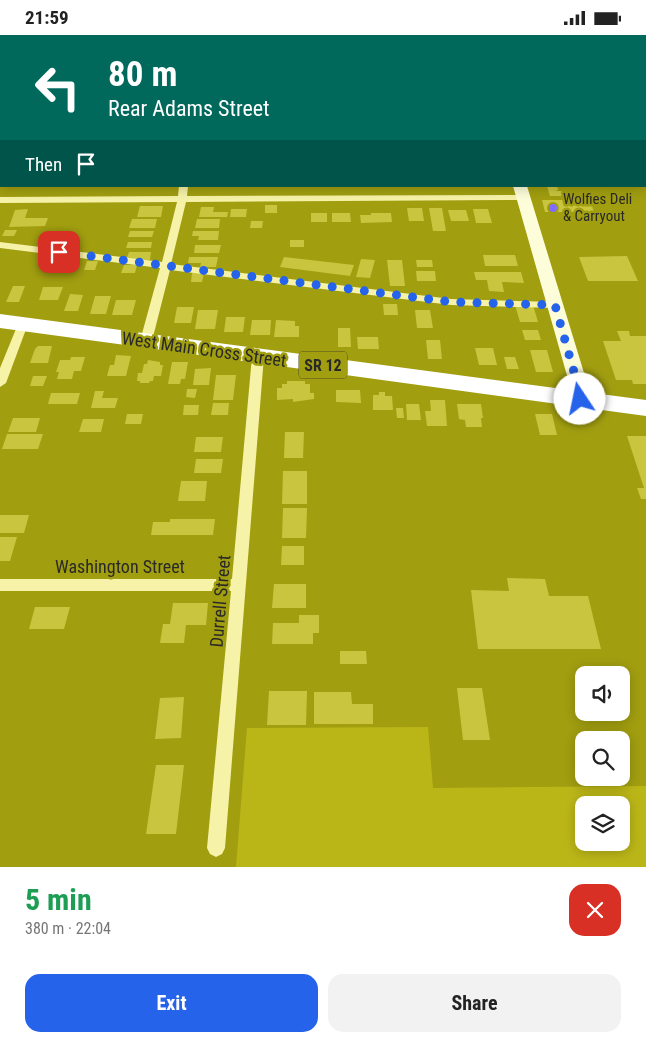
<!DOCTYPE html>
<meta charset="utf-8">
<style>
body{margin:0;font-family:"Roboto Condensed",sans-serif;background:#f2f2f2;color:#222;height:100vh;display:flex;flex-direction:column;font-size:19px;white-space:nowrap}
*{box-sizing:border-box;margin:0}
p{font-size:16px;color:#767676}
.icon{flex:none;width:28px;height:28px;fill:none;stroke:currentColor;stroke-width:2;stroke-linecap:round;stroke-linejoin:round}
.map{position:relative;height:832px;overflow:hidden}
.drawer{display:flex;flex-direction:column;background:#fff;flex:1}
.drawer>*{flex:none}
.banner{position:absolute;left:0px;top:0px;width:646px;height:152px;box-shadow:0 2px 12px #0003;background:#00695c;color:#fff;overflow:hidden}
.buttons{position:absolute;left:575px;top:631px;display:grid;gap:10px}
.buttons a{display:grid;place-items:center;width:55px;height:55px;border-radius:10px;background:#fff;box-shadow:0 2px 12px #0003;font-size:25px}
.pin{position:absolute;display:grid;place-items:center;width:42px;height:42px;color:#fff;margin:-21px;border-radius:10px;box-shadow:0 2px 8px #0006}
.me{position:absolute;width:55px;margin:-28px;rotate:349deg;stroke-linejoin:round;filter:drop-shadow(0 0 4px #0008)}
.turn{display:flex;align-items:center;gap:18px;height:105px;padding:0 25px;font-size:22px}
.turn .icon{width:65px;height:65px;stroke-width:2.5}
.turn b{display:block;font-size:35px;line-height:42px}
.then{display:flex;align-items:center;height:48px;padding:0 25px;background:#0003;gap:10px;font-size:19px}
.round{display:grid;place-items:center;flex:none;width:52px;height:52px;border-radius:15px;background:#f2f2f2}
.overview{display:flex;align-items:center;justify-content:space-between;height:85px;padding:0 25px}
h1{font-size:30px;font-weight:700;line-height:38px;color:#1e9e55}
.primary-button{display:flex;gap:10px;margin-top:auto;padding:10px 25px}
.primary-button a{flex:1;height:58px;border-radius:15px;background:#2563eb;color:#fff;font-size:20px;font-weight:700;line-height:58px;text-align:center}
.primary-button a+a{background:#f2f2f2;color:#222}
.status{display:flex;justify-content:space-between;align-items:center;height:35px;padding:0 25px;background:#fff;direction:ltr}
.status svg{height:14px;fill:currentColor}
.map>svg:first-child{display:block}
.green{fill:#bbb618;fill-rule:evenodd}
.building{fill:#c9c53e}
.lines{fill:none;stroke-linecap:round;stroke-linejoin:round}
.street{fill:#f6f3a8;fill-rule:evenodd}
.secondary{fill:#fefdd9;fill-rule:evenodd}
.highway{fill:#fff;fill-rule:evenodd}
.route{stroke:#2563eb;stroke-width:9;stroke-dasharray:0 16.2}
.poi-dot{fill:#806dff;stroke:#a19e10;stroke-width:2}
.labels{text-anchor:middle;dominant-baseline:central;stroke-width:5;stroke-linejoin:round;paint-order:stroke}
.far-poi-label{font-size:15px;fill:#292929;stroke:#a19e10;text-anchor:start}
.shield{fill:#a19e10;stroke:#4d4c22;stroke-width:1}
.shield-label{font-size:16px;font-weight:bold;fill:#292929}
.street-label{font-size:18px;fill:#292929;stroke:#a19e10}
</style>
<div class="status"><b>21:59</b><svg viewBox="0 0 49 12"><path d="M0 12V9h3v3zM5 12V6h3v6zM10 12V3h3v9zM15 12V0h3v12zM26 1h20v11H26zM47 4h2v5h-2z"/></svg></div>
<div class="map">
<svg width="646" height="832" viewBox="0 0 646 832">
<rect width="100%" height="100%" fill="#a19e10"/>
<path class="green" d="M428,692L433,753L646,751V832H236L247,693ZM584,770H621V808H584Z"/>
<path class="building" d="M547,151H557L558,155L555,156H563L565,161H550Z
M542,165H584L585,169L592,171L594,177H545Z
M265,170H277V178H265Z
M140,171H163L161,182H137Z
M201,172H214L213,177H228L227,182H199Z
M407,173H422L424,186H409Z
M429,173H442L446,196H433Z
M28,174L25,183H48L45,191L9,192L15,175Z
M231,174H247L246,182H230Z
M473,174H488L492,188H476Z
M448,175H466L469,186H451Z
M311,178H327V187H311Z
M332,178H350L351,187H332Z
M371,178H391L392,187L361,188L360,180H371Z
M132,184H157L155,193H129Z
M197,184H220L219,193H195Z
M251,186H263L262,193H250Z
M5,195H17L14,201H2Z
M130,196H154L152,202H128Z
M193,196H219L218,205H198L199,201H192Z
M290,205H304V212H290Z
M128,207H152L151,213H126Z
M195,210H221L219,218H194Z
M129,217H151L150,225H126Z
M483,220H515L518,231H485Z
M627,221L638,246H588L579,222Z
M60,222H74L71,231H57Z
M189,222H218L216,232H200L201,228H188Z
M284,222L354,230L350,241L280,232Z
M361,224L375,225L370,243L356,242Z
M387,225H402L405,251H390Z
M416,225H432L433,232H417Z
M87,226H98L95,235H84Z
M124,230H137L135,238H121Z
M416,236H435L436,246H417Z
M474,237H521L524,248L502,247L504,257L489,256L487,245H476Z
M192,238H204L202,247H191Z
M13,251H25L19,267H6Z
M43,252H63L58,265H39Z
M70,259L83,260L78,276H64Z
M95,261H111L106,279H90Z
M116,265H136L132,280H112Z
M383,269H397L398,280H384Z
M515,270H533L538,287H520Z
M177,272H194L191,288H174Z
M198,275H218L215,294H195Z
M415,275H430L433,293H417Z
M226,282H245L243,297H224Z
M252,285H271L270,300H250Z
M276,285L295,286V291H299V302H274Z
M338,293H350L351,312H338Z
M522,295H538L541,305H525Z
M617,296H629L630,301H646V349H633L632,345H616L603,306H621Z
M357,302H378L379,314H358Z
M426,305H440L442,324H428Z
M38,311H52L48,328H30L35,314Z
M475,313H493L497,330H479Z
M530,315H547L553,337H536Z
M116,320L131,321L126,341H107L110,330H114Z
M71,322H85L81,336H74L72,344H57L59,337H56L60,325H70Z
M504,322H515L519,334H507Z
M148,325L160,327V330H163L161,341H154L153,346H150L149,348H140V346H137L138,338H142L144,329H147Z
M172,327H188L185,344H181L180,349H168Z
M211,333L209,350H193L195,334Z
M216,340H236L233,365H213Z
M33,341H47L43,351H30Z
M287,346H305V349H310V358H314V364L293,367V364L277,365V353H282V349H287Z
M187,354H197L195,363L186,362Z
M336,355H360L361,368L336,367Z
M95,356H104L102,363H118L115,373H91Z
M379,357H385V361H392L393,375H373V360H379Z
M51,358H80L77,369H48Z
M430,365H445L447,391H427L425,376H431Z
M213,368H229L228,380H211Z
M406,369H419L421,385H407Z
M457,369H481L483,383H481L482,392H466L465,385L459,384Z
M184,370H199L198,380H183Z
M396,373H403L404,383H397Z
M127,379H143L141,389H125Z
M535,379H552L557,400H540Z
M13,383H40L36,397H8Z
M83,384H104L101,397H79Z
M285,397H304L303,423H284Z
M7,399H43L38,414H2Z
M627,401H646V464H641L637,453H644Z
M196,402H223L221,417H194Z
M196,424H223L221,438H194Z
M283,436H307V469H282Z
M181,446H207L205,466H178Z
M283,473H307L306,503H282Z
M0,480H29L24,498H0Z
M170,484H215L213,500H151L153,487H170Z
M0,502H17L10,526H0Z
M282,511H304V530H281Z
M507,543L545,544L549,561H588L601,614H478L471,555L509,556Z
M274,549H306V573H272Z
M173,568H208L206,590H186L184,608H160L163,589H170Z
M35,572H70L64,594H29Z
M299,580H319V598H313V609H272L273,588H299Z
M340,616H366L367,629H340Z
M457,653H482L490,705H463Z
M269,656H307L306,690H267Z
M314,657H351L352,669H373V689H314Z
M184,662L181,703L155,704L160,663Z
M156,730H184L176,799H146Z"/>
<g class="lines">
<path class="street" d="M645,62H646V66H645Z
M0,76H1V80H0Z
M179,151H188L187,161L527,160L529,162L524,165L186,167L171,229L451,264L555,267L560,270L555,273L451,270L170,235L152,306L146,310L140,306L160,233L0,213V207L162,227L177,167L0,168V162L178,161Z
M23,285L28,289L6,348L0,352V333L18,289Z
M258,317L264,321L225,813L222,819L216,822L210,819L207,813L231,556H0V544H232L252,321Z"/>
<path class="secondary" d="M0,0H5L6,1H1L0,5Z
M116,0H365L115,1Z
M472,0H482V1H472Z
M513,151H527L588,351L589,364L586,368L580,370L574,368L571,364L570,351Z"/>
<path class="highway" d="M0,279L646,365V381L0,293Z"/>
</g>
<g class="lines">
<path class="route" d="M59,217L452,267L555,270L578,351L580,364"/>
</g>
<circle class="poi-dot" cx="553" cy="173" r="5"/>
<g class="labels">
<g class="far-poi-label">
<text x="563" y="164">Wolfies Deli<tspan x="563" dy="17">&amp; Carryout</tspan></text>
</g>
<rect class="shield" x="299" y="316.5" width="48" height="27" rx="4"/>
<g class="shield-label">
<text x="323" y="330">SR 12</text>
</g>
<g class="street-label">
<text transform="translate(204 314) rotate(8)">West Main Cross Street</text>
<text x="120" y="531">Washington Street</text>
<text transform="translate(220 566) rotate(-85)">Durrell Street</text>
</g>
</g>
</svg>
<div class="buttons">
<a><svg class="icon" aria-label="sound" viewBox="0 0 24 24"><path d="M4 9h4l5-4v14l-5-4H4zM17 9q2 3 0 6"/></svg></a>
<a><svg class="icon" aria-label="search" viewBox="0 0 24 24"><circle cx="10" cy="10" r="6"/><path d="M15 15l6 6"/></svg></a>
<a><svg class="icon" aria-label="layers" viewBox="0 0 24 24"><path d="M12 4l9 5-9 5-9-5zM3 14l9 5 9-5"/></svg></a>
</div>
<div class="pin" style="left:59px;top:217px;background:#d93025"><svg class="icon" aria-label="arrive" viewBox="0 0 24 24"><path d="M6 21V4h12l-3 4 3 4H6"/></svg></div>
<svg class="me" style="left:580px;top:364px" viewBox="-20 -20 40 40"><circle r="19" fill="#fff"/><path d="M0-13L10 11 0 6-10 11z" fill="#2563eb"/></svg>
<div class="banner">
<div class="turn"><svg class="icon" aria-label="left" viewBox="0 0 24 24"><path d="M17 20v-9H6M10 6l-5 5 5 5"/></svg><div><b>80 m</b>Rear Adams Street</div></div>
<div class="then">Then<svg class="icon" aria-label="arrive" viewBox="0 0 24 24"><path d="M6 21V4h12l-3 4 3 4H6"/></svg></div>
</div>
</div>
<section class="drawer">
<div class="overview"><div><h1>5 min</h1><p>380 m · 22:04</p></div><a class="round" style="background:#d93025;color:#fff"><svg class="icon" aria-label="close" viewBox="0 0 24 24"><path d="M6 6l12 12M18 6L6 18"/></svg></a></div>
<div class="primary-button"><a>Exit</a><a>Share</a></div>
</section>
